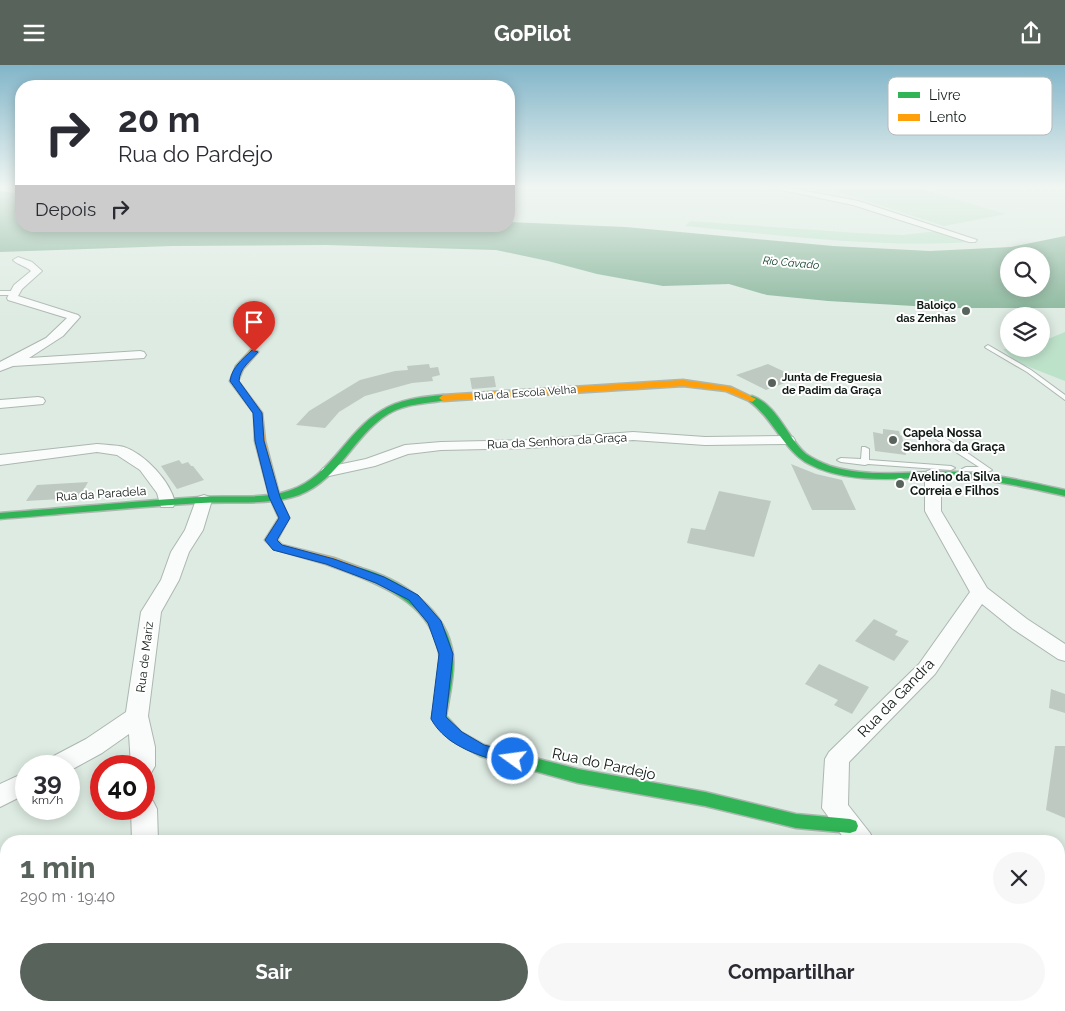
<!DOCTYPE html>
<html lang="pt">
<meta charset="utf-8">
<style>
body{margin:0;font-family:Raleway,sans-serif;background:#f7f7f7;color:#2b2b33;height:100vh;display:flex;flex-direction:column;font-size:19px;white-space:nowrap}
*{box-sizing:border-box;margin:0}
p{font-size:16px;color:#7c7c81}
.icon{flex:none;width:28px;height:28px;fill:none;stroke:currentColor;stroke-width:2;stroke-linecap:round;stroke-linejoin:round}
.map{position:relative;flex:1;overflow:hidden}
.drawer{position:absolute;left:0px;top:770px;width:1065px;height:176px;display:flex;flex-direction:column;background:#fff;border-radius:20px 20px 0 0;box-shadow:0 2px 12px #0003}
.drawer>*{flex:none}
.banner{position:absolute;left:15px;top:15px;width:500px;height:152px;border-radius:20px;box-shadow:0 2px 12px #0003;background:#fff;color:#2b2b33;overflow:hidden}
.tools{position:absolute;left:1000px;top:182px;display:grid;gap:10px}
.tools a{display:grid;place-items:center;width:50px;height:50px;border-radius:50%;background:#fff;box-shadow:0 2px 12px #0003;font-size:25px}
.speed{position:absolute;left:15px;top:690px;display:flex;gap:10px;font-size:25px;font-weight:700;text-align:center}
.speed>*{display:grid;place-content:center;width:65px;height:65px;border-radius:50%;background:#fff;box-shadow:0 2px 12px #0003;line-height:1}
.speed small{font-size:12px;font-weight:400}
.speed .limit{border:8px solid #d22;background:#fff;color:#111}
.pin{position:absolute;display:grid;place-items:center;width:42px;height:42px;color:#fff;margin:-51px -21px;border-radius:50% 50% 50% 0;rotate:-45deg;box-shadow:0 0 5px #0007}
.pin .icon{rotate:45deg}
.me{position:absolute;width:55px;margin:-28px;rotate:284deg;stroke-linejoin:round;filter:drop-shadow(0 0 4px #0008)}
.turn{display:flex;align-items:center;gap:18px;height:105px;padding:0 20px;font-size:22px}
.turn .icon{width:65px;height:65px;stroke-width:2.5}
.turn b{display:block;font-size:35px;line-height:42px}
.then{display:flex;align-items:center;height:48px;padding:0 20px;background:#0003;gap:10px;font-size:19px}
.round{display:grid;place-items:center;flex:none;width:52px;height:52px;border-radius:26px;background:#f7f7f7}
.head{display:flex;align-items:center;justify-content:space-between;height:85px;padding:0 20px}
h1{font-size:30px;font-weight:700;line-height:38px;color:#58635c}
.primary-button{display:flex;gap:10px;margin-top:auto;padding:10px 20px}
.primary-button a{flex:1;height:58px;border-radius:30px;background:#58635c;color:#fff;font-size:20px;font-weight:700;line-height:58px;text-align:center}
.primary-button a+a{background:#f7f7f7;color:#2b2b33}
header{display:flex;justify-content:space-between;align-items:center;height:65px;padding:0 20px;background:#58635c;color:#fff;font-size:22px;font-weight:700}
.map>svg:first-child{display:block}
.green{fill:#bde2ca}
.water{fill:#89b69b;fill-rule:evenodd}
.building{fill:#bec9c2}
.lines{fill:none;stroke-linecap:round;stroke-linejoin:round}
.lane-casing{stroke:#acb7b0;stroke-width:2}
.street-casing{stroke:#acb7b0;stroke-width:2}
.fast-casing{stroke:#acb7b0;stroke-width:3}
.slow-casing{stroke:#acb7b0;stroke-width:3}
.lane{fill:#fafcfb;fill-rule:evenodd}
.street{fill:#fafcfb;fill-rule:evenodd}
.fast{fill:#30b455;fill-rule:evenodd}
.slow{fill:#ff9f0a;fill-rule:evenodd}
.route{fill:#1a73e8;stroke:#114b97}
.poi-dot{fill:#58635c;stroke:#fff;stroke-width:2}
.labels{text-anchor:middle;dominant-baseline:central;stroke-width:4;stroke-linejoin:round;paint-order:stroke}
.far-water-label{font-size:11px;font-style:italic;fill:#073921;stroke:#fff}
.far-poi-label{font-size:11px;font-weight:bold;fill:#101a14;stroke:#fff;text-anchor:end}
.far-street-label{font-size:11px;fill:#101a14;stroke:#fff}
.poi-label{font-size:12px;font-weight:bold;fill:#101a14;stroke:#fff;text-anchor:start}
.street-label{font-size:12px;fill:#101a14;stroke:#fff}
.near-street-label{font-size:15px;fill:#101a14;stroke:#fff}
.key{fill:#fff;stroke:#b7bab8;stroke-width:1}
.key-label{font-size:14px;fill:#101a14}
</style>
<header><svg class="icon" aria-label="menu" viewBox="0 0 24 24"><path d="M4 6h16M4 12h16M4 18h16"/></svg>GoPilot<svg class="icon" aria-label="share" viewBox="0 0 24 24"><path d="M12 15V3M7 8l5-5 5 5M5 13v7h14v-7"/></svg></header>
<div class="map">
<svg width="1065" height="946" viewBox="0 0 1065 946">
<rect width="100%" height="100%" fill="#ddebe2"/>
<path class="green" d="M856,121H911L1006,149L944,161L833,125Z
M690,156L857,168L903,170L938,166L970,177C874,183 781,170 685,161Z
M1065,267V316L1016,297L1003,284H1041V277Z"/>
<path class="water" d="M0,126L21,129V161H509V157L626,162L833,181L930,186L1011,182L1065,171V243H948L828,236L767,230L729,219L663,221L597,209L548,196L496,185L327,180L172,181L0,187ZM1009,191H1041V224H1009Z"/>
<path class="building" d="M429,299L430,303L438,302L440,310L432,312L433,316L412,318L365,331L339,347L325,363L296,360L309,346L360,315L395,306L408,305L407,301Z
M768,299L798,313L766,325L736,310Z
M494,311L496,322L472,324L470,313Z
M883,364L899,366L900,370L902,371L906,390L875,386L873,367L883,369Z
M179,395L182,399L188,397L191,401H193L204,415L177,424L161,401Z
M791,399L816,409L842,415L856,445H812Z
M88,417L79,433L26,436L37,420Z
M719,426L771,436L754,492L687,478L691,463L705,465Z
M874,554L898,566L895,570L909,576L894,596L855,576Z
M819,599L869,622L852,649L834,640L838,635L805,619Z
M1051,624L1065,629V648L1049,643Z
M1055,681H1065V753L1046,745Z"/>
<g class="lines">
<g class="lane-casing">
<path id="lane" d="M0,226H15L18,228L15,230H0Z
M988,280L1031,305L1065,330V335L1027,307L986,283L985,282Z
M928,365H934L992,405L988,407L963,406L962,404L966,402H979L928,369Z
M862,382H865L869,384V395L951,401L955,403L951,405L868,399L865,400L841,397L837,395L841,393L861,394Z"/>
</g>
<g class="street-casing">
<path id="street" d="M763,121H779L858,136L977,175L975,177H969L853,140Z
M18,192L32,197L42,206L22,224L18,231L78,250L80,252L63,271L29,293L140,286L144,287L146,290L144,293L13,301L0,306V297L46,273L67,253L8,235L7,233L14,220L31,206C26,201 18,200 13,195Z
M38,332L43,333L45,336L43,339L0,343V335Z
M633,367L705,372L788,371L793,372L795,375L793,378L788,379L705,380L633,375L530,383L441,385L408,389L375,401L329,411L323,409L321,406L323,403L366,394L405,380L441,377L530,375Z
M97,379C106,380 116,380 124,382C145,389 171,417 175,438L173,442H161L157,428L140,405L117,390L97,387L0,400V390Z
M933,404L939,406L941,409V446L987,523L1027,554L1065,579V596L1058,594L1013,564L982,539L935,609L849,697L848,740L870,768L874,776H846L822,743L825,694L829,687L919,599L970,527L925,446V409L927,406Z
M204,430L210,432L212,435L203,465L189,487L179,515L161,547L148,651L155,682V701L151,708L144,711V701H131L129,669L102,688L69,706V701H44L48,694L86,674L126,647L141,547L161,515L171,487L185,465L196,435L198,432Z
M26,707V729L0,742V719Z
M144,733L153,736L157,744L158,776H132L131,744H144Z
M1059,885L1065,888V919L1059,916Z
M136,940H166V946H136Z
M877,940H907L906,946H876Z"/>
</g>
<g class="fast-casing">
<path id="fast" d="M443,330L446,331V335C426,339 406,338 388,349C353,371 339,415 299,430C267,441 233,436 201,438C134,442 67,449 0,454V448C67,443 134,436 201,432C230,430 263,435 291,425C331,411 346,367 381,346C399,334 422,332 443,330Z
M752,331C778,340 787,373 806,389C813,394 822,398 830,401C871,414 918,405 960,407C995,409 1030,417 1065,425V431C1030,423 995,415 960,413C911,410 854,423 809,399C784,386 773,353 749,336V332Z
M357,502C399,513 448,543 453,591C455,610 449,632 446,651L461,667L484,680L578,704L705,727L796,749L850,754L856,756L858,761L856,766L850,768L796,763L705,741L578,718L480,691L451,675L432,653C435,633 443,608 439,588C432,543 391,524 353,509L351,506Z"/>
</g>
<g class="slow-casing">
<path id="slow" d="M251,285L258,287L243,304L238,316L262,348L265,376L280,433L289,453L277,475L282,480L334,493L361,503L363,506L361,509H353L326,499L274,484L265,475L279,453L270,433L255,376L254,348L230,316L236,301Z
M683,315L731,322L756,334L752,337L726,326L683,321L443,336L439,333L443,330Z"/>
</g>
<use href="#lane" class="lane"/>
<use href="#street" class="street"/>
<use href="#fast" class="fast"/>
<use href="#slow" class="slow"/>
</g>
<linearGradient id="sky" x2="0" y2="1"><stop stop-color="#82b5c9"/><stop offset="0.48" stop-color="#f0f6f2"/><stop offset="1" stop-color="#f0f6f2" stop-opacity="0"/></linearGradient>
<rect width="1065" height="254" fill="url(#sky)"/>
<path class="route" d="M252,285L258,287C250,297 240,302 239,316L262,348L264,376L280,432L290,453L277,475L282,480L334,494L384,512L418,530L441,556L453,589L446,652L462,667L484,680L518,689L520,694L518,698L513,700C483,692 447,683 431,654L439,589L428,558L409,535L376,518L326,499L273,485L265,475L279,453L269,432L255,376L253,348L230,316C232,302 242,295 252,285Z"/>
<g class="poi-dot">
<circle cx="966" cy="246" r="5"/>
<circle cx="772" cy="318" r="5"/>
<circle cx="893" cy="375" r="5"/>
<circle cx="900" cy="419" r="5"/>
</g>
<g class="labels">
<g class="far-water-label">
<text transform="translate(791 198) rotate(5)">Rio Cávado</text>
</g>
<g class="far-poi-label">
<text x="956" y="240">Baloiço<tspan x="956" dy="13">das Zenhas</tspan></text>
<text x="782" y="312" text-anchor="start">Junta de Freguesia<tspan x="782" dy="13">de Padim da Graça</tspan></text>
</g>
<g class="far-street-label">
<text transform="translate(525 328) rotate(-4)">Rua da Escola Velha</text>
</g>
<g class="poi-label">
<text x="903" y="368">Capela Nossa<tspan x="903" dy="14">Senhora da Graça</tspan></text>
<text x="910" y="412">Avelino da Silva<tspan x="910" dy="14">Correia e Filhos</tspan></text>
</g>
<g class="street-label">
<text transform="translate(557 376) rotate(-3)">Rua da Senhora da Graça</text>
<text transform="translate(101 429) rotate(-4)">Rua da Paradela</text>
<text transform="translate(145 592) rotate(-83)">Rua de Mariz</text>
</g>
<g class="near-street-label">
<text transform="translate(896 633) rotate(-46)">Rua da Gandra</text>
<text transform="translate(604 699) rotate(12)">Rua do Pardejo</text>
</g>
</g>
<rect x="888" y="12" width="164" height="58" rx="8" class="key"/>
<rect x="898" y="27" width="22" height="6" fill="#30b455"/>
<rect x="898" y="49" width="22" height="7" fill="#ff9f0a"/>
<g class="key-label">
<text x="929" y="35">Livre</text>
<text x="929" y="57">Lento</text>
</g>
</svg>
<div class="tools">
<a><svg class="icon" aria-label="search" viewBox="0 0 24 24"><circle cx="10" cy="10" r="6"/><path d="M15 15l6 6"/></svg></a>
<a><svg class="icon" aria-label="layers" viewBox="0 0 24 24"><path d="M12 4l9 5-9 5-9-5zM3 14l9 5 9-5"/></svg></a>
</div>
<div class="speed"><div>39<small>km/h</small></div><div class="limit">40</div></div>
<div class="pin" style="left:254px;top:287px;background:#d93025"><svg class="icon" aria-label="arrive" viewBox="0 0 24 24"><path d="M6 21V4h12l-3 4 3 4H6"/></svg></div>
<svg class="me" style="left:513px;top:694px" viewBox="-20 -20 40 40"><circle r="17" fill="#1a73e8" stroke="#fff" stroke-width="3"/><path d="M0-11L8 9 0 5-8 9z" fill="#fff"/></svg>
<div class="banner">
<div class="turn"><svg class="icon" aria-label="right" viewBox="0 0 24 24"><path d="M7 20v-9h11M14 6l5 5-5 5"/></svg><div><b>20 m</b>Rua do Pardejo</div></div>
<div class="then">Depois<svg class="icon" aria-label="right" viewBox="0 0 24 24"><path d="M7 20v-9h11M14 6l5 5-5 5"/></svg></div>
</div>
<section class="drawer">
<div class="head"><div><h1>1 min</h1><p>290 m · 19:40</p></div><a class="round"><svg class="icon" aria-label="close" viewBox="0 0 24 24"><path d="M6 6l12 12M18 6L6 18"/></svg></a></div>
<div class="primary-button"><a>Sair</a><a>Compartilhar</a></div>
</section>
</div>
